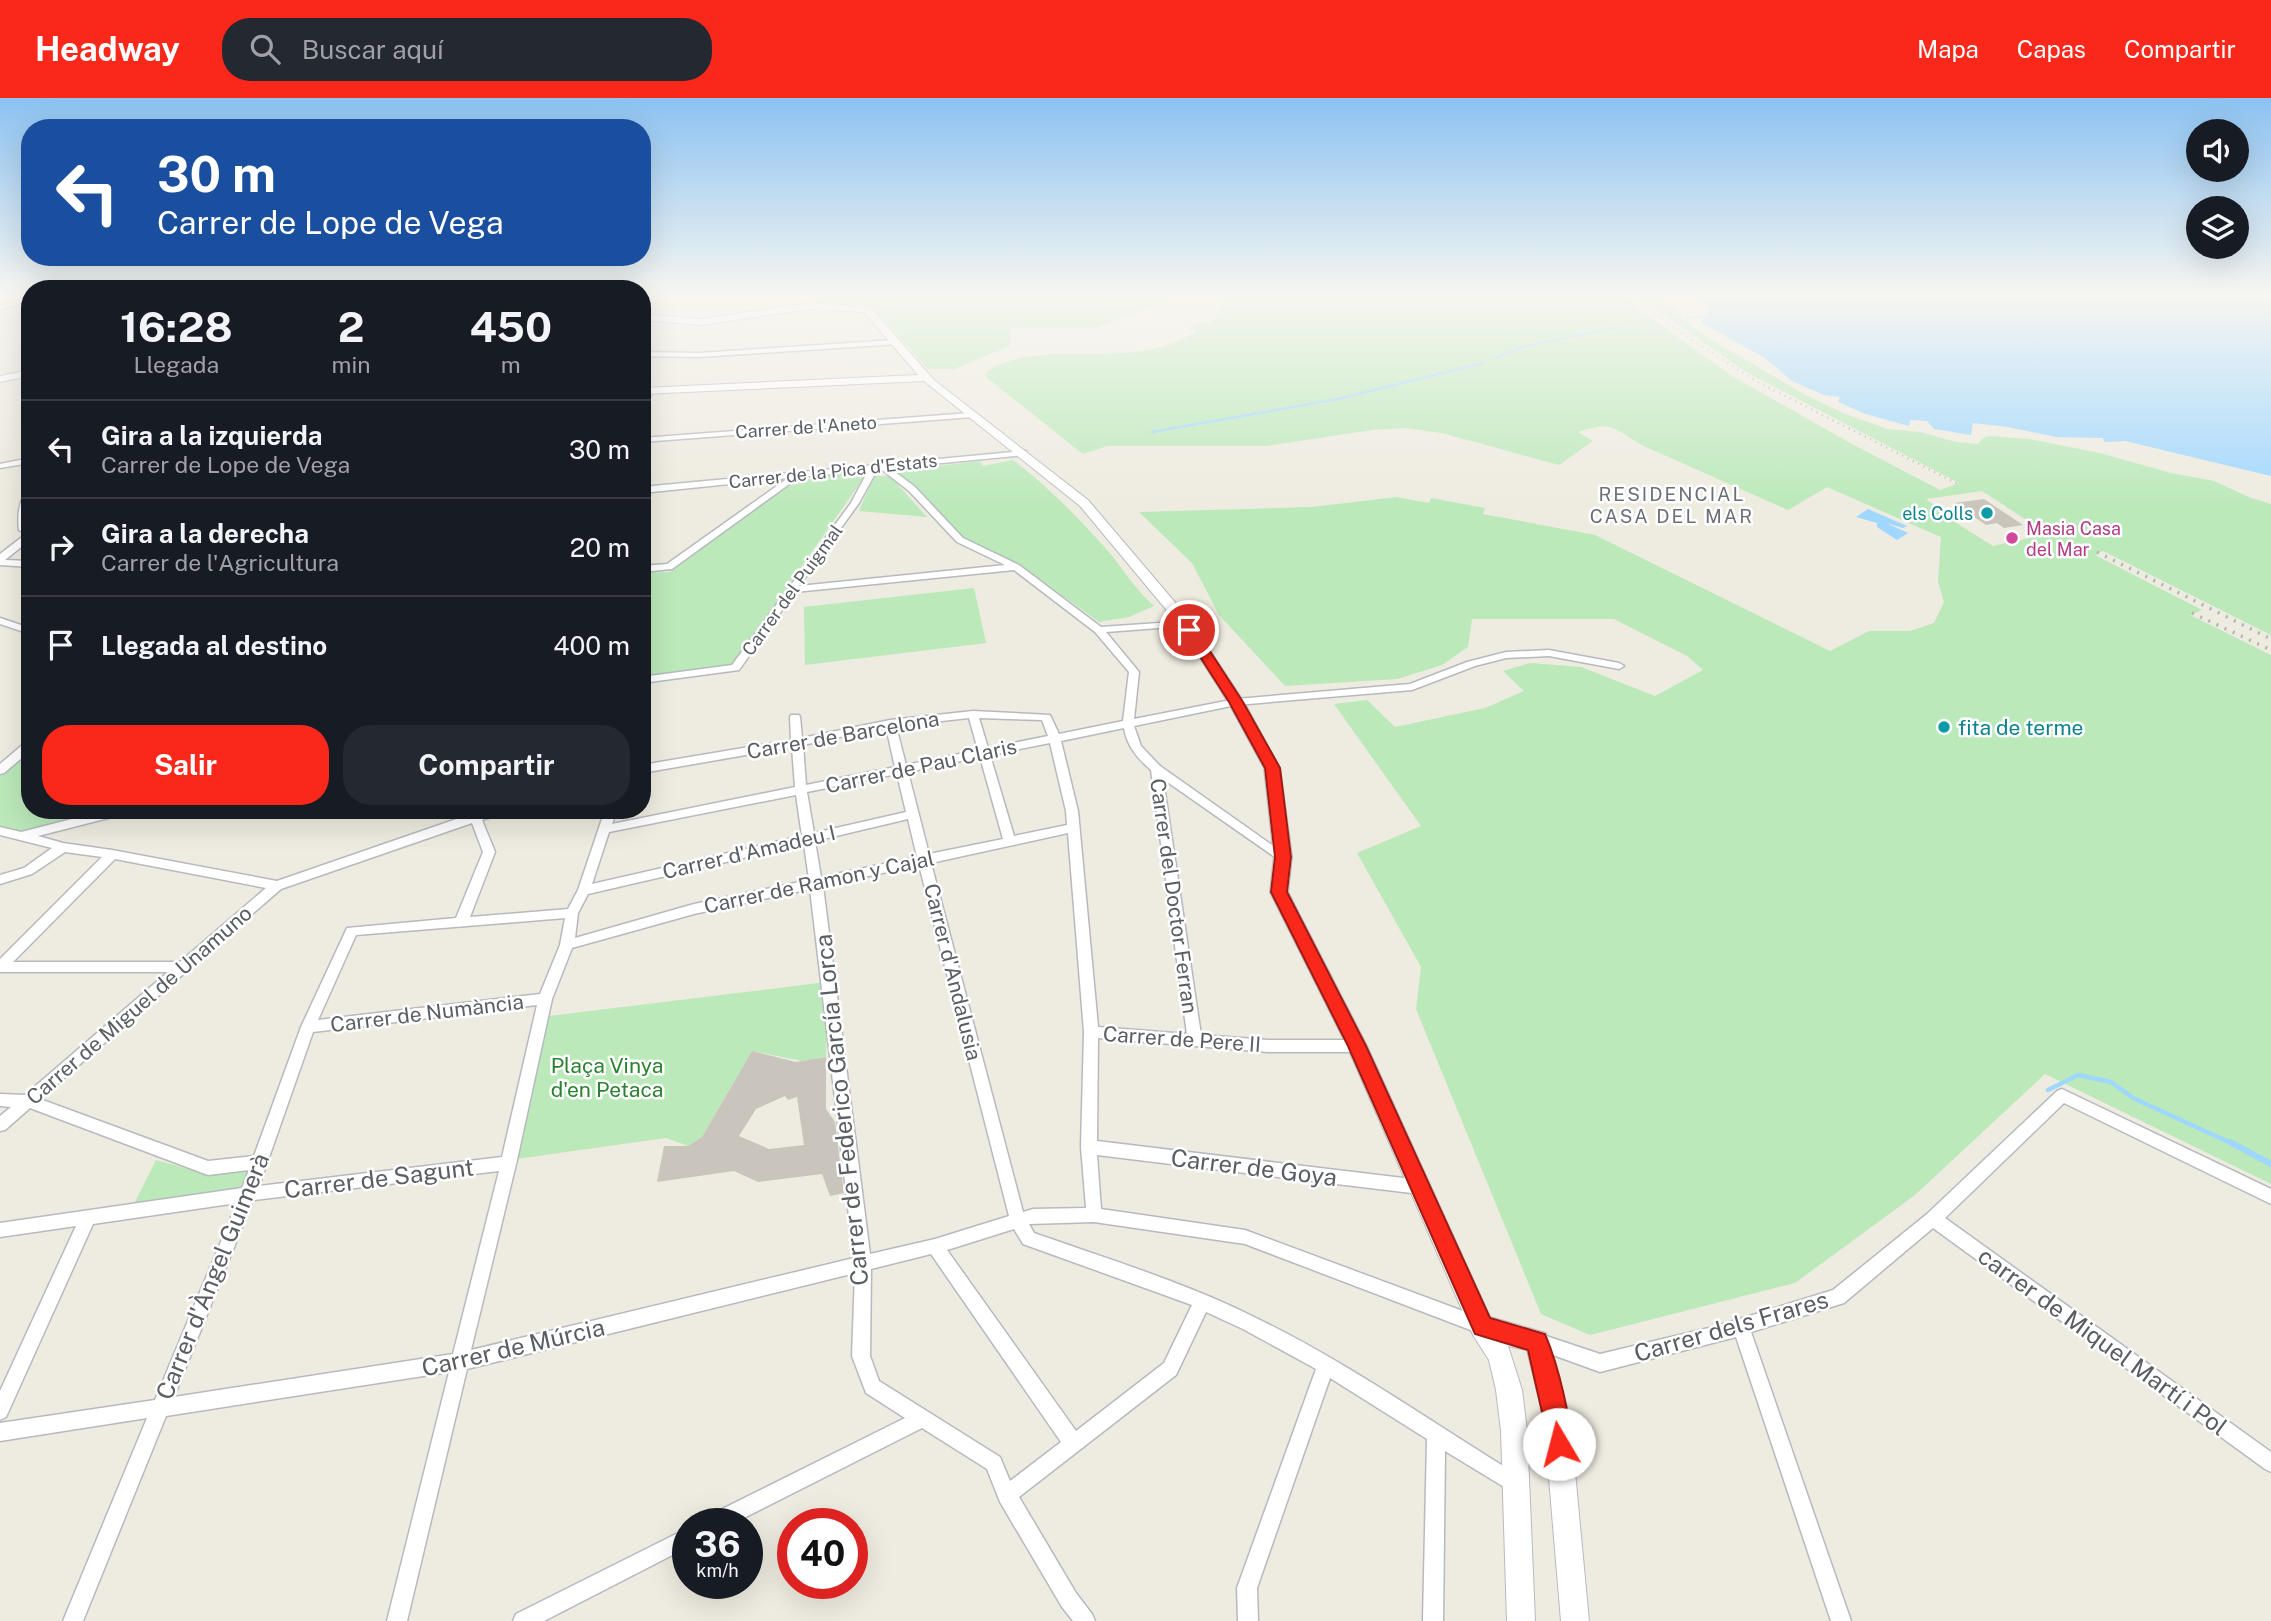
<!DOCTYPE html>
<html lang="es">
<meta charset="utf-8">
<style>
body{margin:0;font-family:"Public Sans",sans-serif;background:#242831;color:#f1f3f6;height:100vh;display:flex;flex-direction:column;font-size:26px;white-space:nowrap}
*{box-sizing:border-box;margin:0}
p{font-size:23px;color:#9ea1a6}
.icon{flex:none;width:38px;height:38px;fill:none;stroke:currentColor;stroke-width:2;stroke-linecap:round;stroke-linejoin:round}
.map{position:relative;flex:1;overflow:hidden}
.side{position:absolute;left:21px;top:182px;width:630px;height:539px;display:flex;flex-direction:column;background:#171b24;border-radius:28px;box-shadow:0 7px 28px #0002}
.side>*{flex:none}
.guide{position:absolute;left:21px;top:21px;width:630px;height:147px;border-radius:28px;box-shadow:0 7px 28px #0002;background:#1a4fa0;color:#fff;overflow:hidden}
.buttons{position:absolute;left:2186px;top:21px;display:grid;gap:14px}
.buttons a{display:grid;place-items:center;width:63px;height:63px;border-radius:50%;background:#171b24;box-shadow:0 7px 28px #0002;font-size:35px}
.speed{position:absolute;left:672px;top:1410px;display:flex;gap:14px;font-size:35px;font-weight:700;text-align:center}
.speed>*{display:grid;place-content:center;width:91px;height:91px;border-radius:50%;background:#171b24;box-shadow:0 7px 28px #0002;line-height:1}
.speed small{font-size:18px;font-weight:400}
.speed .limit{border:10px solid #d22;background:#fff;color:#111}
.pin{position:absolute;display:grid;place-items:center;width:60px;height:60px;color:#fff;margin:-30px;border:4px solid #fff;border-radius:50%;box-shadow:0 2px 7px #0007}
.me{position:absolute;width:77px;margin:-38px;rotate:352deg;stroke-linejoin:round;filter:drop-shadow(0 0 5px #0008)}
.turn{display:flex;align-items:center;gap:24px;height:147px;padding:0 21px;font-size:32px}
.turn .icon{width:91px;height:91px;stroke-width:2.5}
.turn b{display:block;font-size:49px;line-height:60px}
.eta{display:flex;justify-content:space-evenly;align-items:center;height:119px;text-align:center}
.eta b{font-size:42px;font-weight:700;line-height:49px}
.action{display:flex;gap:14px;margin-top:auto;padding:14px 21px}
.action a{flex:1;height:80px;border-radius:28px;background:#fa281b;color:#fff;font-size:28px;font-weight:700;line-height:80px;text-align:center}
.action a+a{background:#242831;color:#f1f3f6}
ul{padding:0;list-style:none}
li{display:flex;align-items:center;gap:21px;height:98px;padding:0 21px;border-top:2px solid #363941}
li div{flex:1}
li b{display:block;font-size:26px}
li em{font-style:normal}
header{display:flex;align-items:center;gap:42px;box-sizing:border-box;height:98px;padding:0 35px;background:#fa281b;color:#fff}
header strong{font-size:33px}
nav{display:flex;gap:38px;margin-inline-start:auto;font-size:24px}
.search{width:490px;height:63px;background:#242831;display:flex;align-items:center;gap:18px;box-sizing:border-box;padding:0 24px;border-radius:28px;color:#9ea1a6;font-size:26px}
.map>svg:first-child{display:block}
.green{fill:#bbe9ba;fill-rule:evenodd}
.water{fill:#9fd7ff}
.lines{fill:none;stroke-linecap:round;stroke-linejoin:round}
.stream-far2{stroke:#9fd7ff;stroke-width:2.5}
.stream-far1{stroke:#9fd7ff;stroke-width:4.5}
.stream{stroke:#9fd7ff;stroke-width:6}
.building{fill:#c9c5bd;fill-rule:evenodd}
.street-casing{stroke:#b6babf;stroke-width:3}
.secondary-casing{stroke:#b6bbc1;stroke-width:2}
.street{fill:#fff;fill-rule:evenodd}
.secondary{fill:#fff;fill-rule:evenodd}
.rail-far1{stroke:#b3b4b4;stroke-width:2.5;stroke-dasharray:1 5;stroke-linecap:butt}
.rail{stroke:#b3b4b4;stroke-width:3.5;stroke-dasharray:2 7;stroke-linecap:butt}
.route{fill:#fa281b;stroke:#a21a12;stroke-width:2}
.culture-dot{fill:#0f9aa8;stroke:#fff;stroke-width:2.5}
.hotel-dot{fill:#d1479c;stroke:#fff;stroke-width:2.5}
.labels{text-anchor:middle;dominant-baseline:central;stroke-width:5;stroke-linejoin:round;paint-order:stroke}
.far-street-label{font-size:18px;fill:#595e63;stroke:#fff}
.far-culture-label{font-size:18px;fill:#0d838f;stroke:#fff;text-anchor:end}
.far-hotel-label{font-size:18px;fill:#b23c85;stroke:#fff;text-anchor:start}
.far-neighbourhood-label{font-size:19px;letter-spacing:2px;fill:#6a7075;stroke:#fff}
.culture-label{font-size:21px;fill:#0d838f;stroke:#fff;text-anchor:start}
.street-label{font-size:21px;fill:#595e63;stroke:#fff}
.park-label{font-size:21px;fill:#2b822e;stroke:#fff}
.near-street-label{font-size:24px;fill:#595e63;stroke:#fff}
</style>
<header>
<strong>Headway</strong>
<div class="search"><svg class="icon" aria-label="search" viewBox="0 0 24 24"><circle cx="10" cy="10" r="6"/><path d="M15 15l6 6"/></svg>Buscar aquí</div>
<nav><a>Mapa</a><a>Capas</a><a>Compartir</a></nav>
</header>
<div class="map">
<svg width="2271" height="1523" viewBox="0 0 2271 1523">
<rect width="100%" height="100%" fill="#eeebe0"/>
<path class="green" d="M823,196H1183L1095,230H1011L1010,248L954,271H928L872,209L859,205L821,203Z
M1222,196H1617L1732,278L1852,346L1940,392L1959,385L1746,274L1634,196H1659L1685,223L1715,244L1804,296L1845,316L1888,331L1920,334L1956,344L1978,346L1983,340L1989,338L2029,341L2100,355L2171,375L2214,383L2251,400L2271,406V537L2103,453L2095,457L2202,512L2190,517L2271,557V1086L2045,976L1915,1097L1795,1185L1590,1237L1541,1216L1416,911L1421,869L1357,755L1421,728L1334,606L1367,602L1395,629L1485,610L1524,593L1503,573L1530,565L1581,569L1655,598L1703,572L1687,558L1614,521H1472L1468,549L1442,567L1397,581L1285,588L1219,517L1192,465L1139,414L1312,409L1396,399L1429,405L1431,400L1485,410L1483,416L1595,437L1830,553L1869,533H1910L1934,525L1944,504L1938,484L1941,439L1827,389L1788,412L1646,349C1614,333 1617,321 1578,334L1593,343L1559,367L1442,335L1406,330L1372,332L1267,348H1107L1083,356L986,279L987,273C1048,237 1129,276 1196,234L1188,231L1205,223L1209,226C1218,219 1225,209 1222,196ZM1982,393L2048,436L1993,448L1961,428L1926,401Z
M1013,362C1048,389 1079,420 1108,453C1124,472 1134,490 1154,508L1129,519L1099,524L1020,467L963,440L897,373L980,363L983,368Z
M864,372L868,374L732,567L642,578V475L670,474L792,384Z
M874,378H890L927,419L859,413Z
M974,490L986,545L805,567L804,509Z
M30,652V712H124L19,739L0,733V672Z
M827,884L826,959L802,963L752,953L702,1039L688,1048L666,1040L509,1062L541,919Z
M156,1062L203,1075L249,1071L239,1093L133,1108Z"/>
<path class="water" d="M1690,196H2271V378L2125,343L2104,344L2103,340L2056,339L2008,329L1973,325L1971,337L1934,331L1927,323L1910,322L1909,328L1866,316L1838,304L1840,299L1824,297L1792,283L1765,260L1702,225V219L1711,214Z
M1868,411L1907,428L1903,430L1886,425L1908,435L1897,442L1877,429V425L1856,419Z"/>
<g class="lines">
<path class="stream-far2" d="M1687,220L1702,219
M1495,260L1522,249L1627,227
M1152,334L1338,301L1483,265"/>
<path class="stream-far1" d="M2048,992L2078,977L2111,984L2133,1000L2233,1046"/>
<path class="stream" d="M2230,1044L2271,1066"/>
</g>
<path class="building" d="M1984,401L2023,427L2004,430L1997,425L1986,427L1954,405Z
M752,953L796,964L826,959V1011L835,1024L844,1095L830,1098L822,1076L758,1084L734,1073L657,1084L664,1048H688L702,1039ZM785,998L788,1002L797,999L804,1047L769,1051L739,1038L756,1011Z"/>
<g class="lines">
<g class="street-casing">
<path id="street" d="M30,198V202L0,212V208Z
M895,242L899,244L898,246L699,259L642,258V254L699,255Z
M646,291L653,293L646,307L642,309V299Z
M970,315L974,317L973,319L642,344V340Z
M1023,353H1026V357L890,370L915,389L963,440L1019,467L1101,529L1188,523V527L1185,528L1106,534L1139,574L1134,621L1236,601L1410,586L1467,564L1506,554L1549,552L1619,565L1624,568L1619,571L1549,558L1506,560L1475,568L1412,592L1236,607L1134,628L1141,648L1160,668L1289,759L1283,763L1279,762L1163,681L1201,937L1268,942H1357L1362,944L1364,948L1362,952L1357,954H1268L1098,940L1097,1043L1420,1082L1425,1084L1428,1089L1425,1094L1420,1096L1097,1057L1101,1111L1245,1132L1487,1222L1489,1228L1487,1234L1481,1236L1245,1146L1094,1124L1029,1126L1034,1135C1108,1161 1183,1184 1252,1218C1346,1263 1432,1325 1521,1379L1523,1386L1521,1393L1514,1395L1445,1353L1443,1523H1423L1427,1341L1330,1280L1257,1490L1258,1523H1238L1237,1490L1316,1271L1243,1231L1206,1214L1176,1277L1019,1399L1076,1495L1092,1516L1095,1523H1073L1062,1509L1000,1404L987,1371L922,1330L732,1426H704L706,1419L905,1320L866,1295L852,1258L855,1175L467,1271L407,1523H387L449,1274L166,1318L83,1523H63L147,1320L0,1343V1325L155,1302L237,1105L93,1126L6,1319L0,1322V1293L76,1128L0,1139V1125L242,1090L249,1072L208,1077L30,1010L5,1032L0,1033V1018L11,1009L0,1008V996L25,997L168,874H0V861L102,759L65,754L32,776L0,786V777L24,770L52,750L0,737V729L21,734L107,712H130L128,715L38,738L63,745L112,752L277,783L471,716L485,712H504L502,715L482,722L495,754L470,819L568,811L578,792L605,712H617L612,726L795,689L792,649L642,675V667L791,642L790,619L791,617H799L800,619L802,640L890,622L973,613L1050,617L1059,636L1123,623L1129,574L1095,534L1014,472L795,494L739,572L642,585V579L732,567L851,405L868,373L799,379L672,471L642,474V468L667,466L788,380L642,395V389ZM881,371L909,393L957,444L1005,467L799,488L859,405L877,372ZM969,620L978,652L906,667L896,628ZM979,620L1042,622L1048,638L988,650ZM886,629L895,669L806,687L803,647ZM1124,630C1127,648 1137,660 1151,672L1187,936L1098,929L1078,713L1061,643ZM1050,645L1066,713L1067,727L1014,738L990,657ZM980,659L1003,741L929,756L908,674ZM897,676L906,714L814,735L807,694ZM796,697L802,738L592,786L609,734ZM908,721L917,759L821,779L815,743ZM472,725L483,754L456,820L347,830L301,929L254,1058L208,1063L40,1001L281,791ZM1068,735L1084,934L1081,1049L1086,1110L1033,1111L1023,1114L931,765ZM804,746L809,782L694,806L575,840L578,815L588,796ZM115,761L266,790L180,864H13ZM919,767L1009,1118L935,1141L870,1156L823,788ZM810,791L854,1160L471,1252L517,1062L552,901L572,850L694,816ZM565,820L560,847L540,896L318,922L356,837ZM537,907L502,1059L259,1088L313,934ZM499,1073L453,1256L174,1299L253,1102ZM1014,1131L1023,1146L1192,1207L1164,1265L1076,1333L947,1152ZM931,1156L1061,1344L1010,1383L1000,1359L879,1283L870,1258L871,1171Z
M30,360V365L0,370V366Z
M30,390L27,430L30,431V442L5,462L30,463V469L0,467V456L26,436L19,432C17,417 19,404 27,391Z
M0,520L30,530V536L0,526Z
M26,644H30V653L4,675L0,676V666Z
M2062,991L2271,1091V1106L2064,1005L1945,1120L2271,1354V1374L2265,1371L1933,1130L1844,1205L1751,1234L1851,1523H1831L1736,1239L1600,1274L1531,1249L1528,1243L1531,1237L1537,1235L1600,1256L1717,1228L1833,1192L1927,1116L2057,993Z
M688,1430V1449L544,1523H513L516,1516Z"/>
</g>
<g class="secondary-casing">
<path id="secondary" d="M809,205L870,209L934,282L1088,402L1190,522L1244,604L1280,670L1292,759L1288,794L1367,948L1490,1219L1546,1235L1549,1243L1570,1321L1589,1523H1561L1544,1321L1527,1252L1508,1248L1522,1292L1527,1333L1535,1523H1507L1501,1333L1496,1292L1489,1262L1473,1237L1347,948L1270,794L1274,759L1264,670L1228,604L1179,527L1080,408L924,283L642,296V290L918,277L864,214L809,211L702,227L642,222V216L702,221Z
M30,272V278L0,284V278Z"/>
</g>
<use href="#street" class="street"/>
<use href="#secondary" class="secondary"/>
<path class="rail-far1" d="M1629,196L1701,248L1758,284L1958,386"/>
<path class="rail" d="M2097,454L2271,541
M2192,515L2271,552"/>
</g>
<linearGradient id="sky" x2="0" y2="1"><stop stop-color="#8bc2f1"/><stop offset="0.48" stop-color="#f7f6f1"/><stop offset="1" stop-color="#f7f6f1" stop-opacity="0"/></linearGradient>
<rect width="2271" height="410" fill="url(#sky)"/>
<path class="route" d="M1189,528L1194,529L1243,604L1280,670L1291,759L1287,794L1366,948L1490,1220L1545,1236C1555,1260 1577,1331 1567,1354L1559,1358L1551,1354L1528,1252L1475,1236L1348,948L1271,794L1275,759L1265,670L1229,604L1183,532Z"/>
<g class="culture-dot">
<circle cx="1987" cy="415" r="7"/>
<circle cx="1944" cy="629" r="7"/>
</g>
<circle class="hotel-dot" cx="2012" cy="440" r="7"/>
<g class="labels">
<g class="far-street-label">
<text transform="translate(806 329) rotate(-4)">Carrer de l'Aneto</text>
<text transform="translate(833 373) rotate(-6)">Carrer de la Pica d'Estats</text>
<text transform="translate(792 492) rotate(-54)">Carrer del Puigmal</text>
</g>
<g class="far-culture-label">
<text x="1973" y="415">els Colls</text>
</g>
<g class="far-hotel-label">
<text x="2026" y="430">Masia Casa<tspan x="2026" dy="21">del Mar</tspan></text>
</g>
<g class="far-neighbourhood-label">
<text x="1672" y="396">RESIDENCIAL<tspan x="1672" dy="22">CASA DEL MAR</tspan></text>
</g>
<g class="culture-label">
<text x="1958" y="629">fita de terme</text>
</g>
<g class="street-label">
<text transform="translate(843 637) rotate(-10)">Carrer de Barcelona</text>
<text transform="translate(921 668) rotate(-12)">Carrer de Pau Claris</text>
<text transform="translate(749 754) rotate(-13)">Carrer d'Amadeu I</text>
<text transform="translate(819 784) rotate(-12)">Carrer de Ramon y Cajal</text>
<text transform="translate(1174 798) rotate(82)">Carrer del Doctor Ferran</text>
<text transform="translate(953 874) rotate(76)">Carrer d'Andalusia</text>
<text transform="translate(139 907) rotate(-41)">Carrer de Miguel de Unamuno</text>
<text transform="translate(427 915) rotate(-7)">Carrer de Numància</text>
<text transform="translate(1182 941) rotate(4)">Carrer de Pere II</text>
</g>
<g class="park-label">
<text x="607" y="967">Plaça Vinya<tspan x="607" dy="24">d'en Petaca</tspan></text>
</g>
<g class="near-street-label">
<text transform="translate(841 1012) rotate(-96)">Carrer de Federico García Lorca</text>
<text transform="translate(1254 1069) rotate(7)">Carrer de Goya</text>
<text transform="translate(379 1080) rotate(-7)">Carrer de Sagunt</text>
<text transform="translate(212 1178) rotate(-68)">Carrer d'Àngel Guimerà</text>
<text transform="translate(1731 1228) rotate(-16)">Carrer dels Frares</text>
<text transform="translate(2103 1243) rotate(36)">carrer de Miquel Martí i Pol</text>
<text transform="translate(513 1249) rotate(-13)">Carrer de Múrcia</text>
</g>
</g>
</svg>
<div class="buttons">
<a><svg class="icon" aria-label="sound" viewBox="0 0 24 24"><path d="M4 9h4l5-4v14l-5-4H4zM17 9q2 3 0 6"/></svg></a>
<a><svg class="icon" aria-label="layers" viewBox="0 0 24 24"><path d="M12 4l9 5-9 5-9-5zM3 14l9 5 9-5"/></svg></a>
</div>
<div class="speed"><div>36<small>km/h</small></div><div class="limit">40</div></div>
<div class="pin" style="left:1189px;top:532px;background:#d93025"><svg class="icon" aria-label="arrive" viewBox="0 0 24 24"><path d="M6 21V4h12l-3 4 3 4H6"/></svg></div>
<svg class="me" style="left:1559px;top:1346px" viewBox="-20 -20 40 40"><circle r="19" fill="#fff"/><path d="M0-13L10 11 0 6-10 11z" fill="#fa281b"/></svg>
<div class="guide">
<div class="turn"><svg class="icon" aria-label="left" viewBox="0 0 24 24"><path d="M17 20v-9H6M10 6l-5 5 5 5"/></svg><div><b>30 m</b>Carrer de Lope de Vega</div></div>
</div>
<section class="side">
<div class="eta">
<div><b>16:28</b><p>Llegada</p></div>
<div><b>2</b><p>min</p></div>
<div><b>450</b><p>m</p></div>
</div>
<ul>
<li><svg class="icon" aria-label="left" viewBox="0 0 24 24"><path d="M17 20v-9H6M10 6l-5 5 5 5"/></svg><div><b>Gira a la izquierda</b><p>Carrer de Lope de Vega</p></div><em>30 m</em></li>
<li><svg class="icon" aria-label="right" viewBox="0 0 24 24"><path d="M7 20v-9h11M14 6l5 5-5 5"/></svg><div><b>Gira a la derecha</b><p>Carrer de l'Agricultura</p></div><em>20 m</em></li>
<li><svg class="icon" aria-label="arrive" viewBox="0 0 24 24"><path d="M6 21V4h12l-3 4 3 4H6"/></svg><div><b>Llegada al destino</b></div><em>400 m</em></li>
</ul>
<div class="action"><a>Salir</a><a>Compartir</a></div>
</section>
</div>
